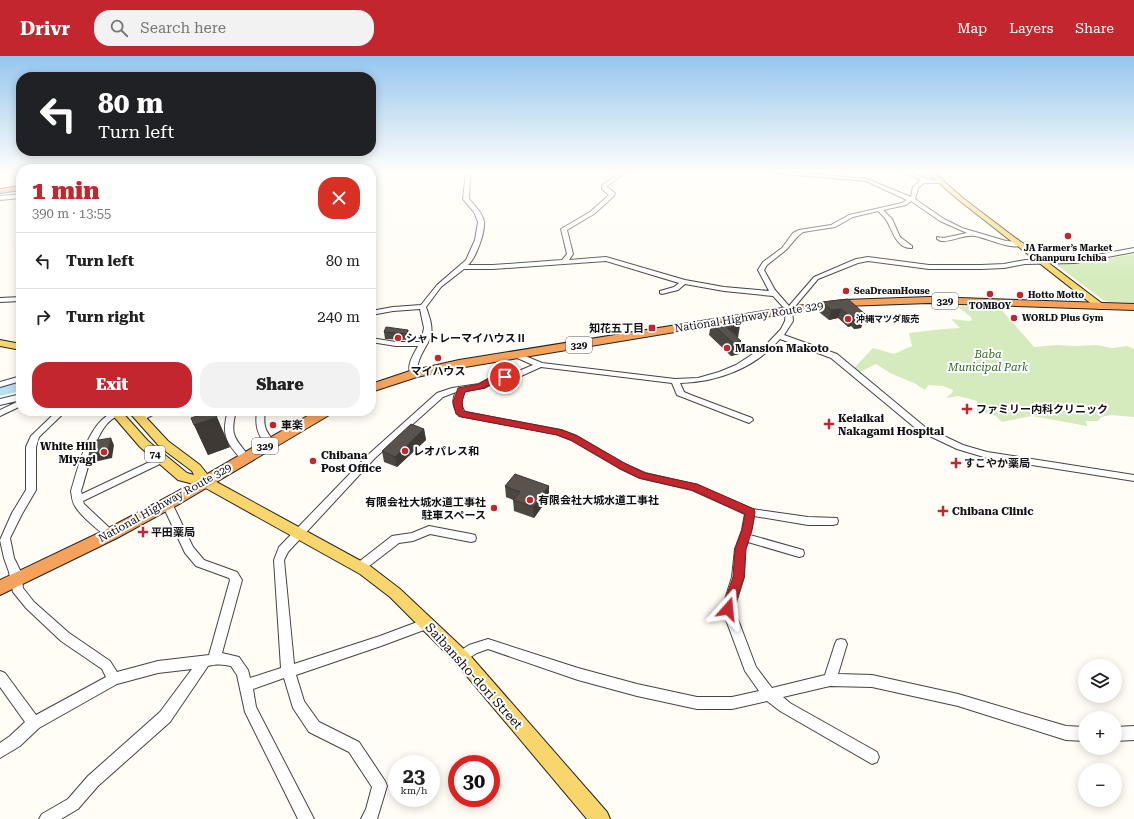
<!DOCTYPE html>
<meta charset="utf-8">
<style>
body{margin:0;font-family:"Roboto Serif","Noto Sans JP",serif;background:#f2f2f2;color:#222;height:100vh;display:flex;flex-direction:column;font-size:15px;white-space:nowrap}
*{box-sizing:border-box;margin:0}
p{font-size:13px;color:#767676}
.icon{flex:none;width:22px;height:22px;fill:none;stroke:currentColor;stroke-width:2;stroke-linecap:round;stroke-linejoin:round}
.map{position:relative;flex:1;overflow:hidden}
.sheet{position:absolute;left:16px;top:108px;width:360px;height:252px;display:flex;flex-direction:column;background:#fff;border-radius:16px;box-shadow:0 2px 10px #0003}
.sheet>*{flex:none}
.banner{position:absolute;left:16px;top:16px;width:360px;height:84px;border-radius:16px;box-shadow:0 2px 10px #0003;background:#202124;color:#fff;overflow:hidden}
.tools{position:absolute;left:1078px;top:603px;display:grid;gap:8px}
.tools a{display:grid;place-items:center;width:44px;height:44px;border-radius:50%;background:#fff;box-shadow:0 2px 10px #0003;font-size:20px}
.speed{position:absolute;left:388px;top:699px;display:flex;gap:8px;font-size:20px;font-weight:700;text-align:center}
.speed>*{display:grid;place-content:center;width:52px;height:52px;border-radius:50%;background:#fff;box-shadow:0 2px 10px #0003;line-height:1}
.speed small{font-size:10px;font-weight:400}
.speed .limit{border:6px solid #d22;background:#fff;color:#111}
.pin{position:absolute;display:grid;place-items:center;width:34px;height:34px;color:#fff;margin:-17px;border:2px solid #fff;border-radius:50%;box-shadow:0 1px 4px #0007}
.me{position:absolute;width:44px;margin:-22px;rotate:18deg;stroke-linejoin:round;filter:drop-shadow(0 0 3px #0008)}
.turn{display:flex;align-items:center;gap:14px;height:84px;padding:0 16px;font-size:18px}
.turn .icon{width:52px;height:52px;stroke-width:2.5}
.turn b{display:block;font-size:28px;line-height:34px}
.round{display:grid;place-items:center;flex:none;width:42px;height:42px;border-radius:16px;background:#f2f2f2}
.overview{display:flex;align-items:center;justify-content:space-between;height:68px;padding:0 16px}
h1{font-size:24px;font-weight:800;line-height:30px;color:#c4262e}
.button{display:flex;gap:8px;margin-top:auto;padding:8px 16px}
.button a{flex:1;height:46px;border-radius:16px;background:#c4262e;color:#fff;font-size:16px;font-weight:800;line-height:46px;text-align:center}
.button a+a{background:#f2f2f2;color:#222}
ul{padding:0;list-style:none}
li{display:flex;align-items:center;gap:12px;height:56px;padding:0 16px;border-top:1px solid #e0e0e0}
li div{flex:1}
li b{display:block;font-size:15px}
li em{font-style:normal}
header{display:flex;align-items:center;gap:24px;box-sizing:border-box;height:56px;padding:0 20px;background:#c4262e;color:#fff}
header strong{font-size:19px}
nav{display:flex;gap:22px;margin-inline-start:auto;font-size:14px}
.search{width:280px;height:36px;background:#f2f2f2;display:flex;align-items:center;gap:10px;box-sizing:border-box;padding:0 14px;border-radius:16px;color:#767676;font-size:15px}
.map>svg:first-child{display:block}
.green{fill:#d5ebbd}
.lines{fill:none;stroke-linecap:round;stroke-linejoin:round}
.river{fill:#b9e0f7;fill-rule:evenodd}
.minor-casing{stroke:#444;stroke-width:2}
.major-casing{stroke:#222;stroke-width:2}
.highway-casing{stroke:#222;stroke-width:2}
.minor{fill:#fff;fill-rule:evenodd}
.major{fill:#f9d66b;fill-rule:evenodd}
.highway{fill:#f5a25d;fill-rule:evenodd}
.wall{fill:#4d4742}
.shaded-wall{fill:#3f3936}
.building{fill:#5a524d;stroke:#3f3936}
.route{fill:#c4262e;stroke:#7f191e}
.poi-dot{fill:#c4262e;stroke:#fff;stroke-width:1.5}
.labels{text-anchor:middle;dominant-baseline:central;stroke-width:4;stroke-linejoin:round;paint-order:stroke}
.far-poi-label{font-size:9px;font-weight:bold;fill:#111;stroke:#fff;text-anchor:start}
.shield{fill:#fff;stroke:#585858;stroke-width:1}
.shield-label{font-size:10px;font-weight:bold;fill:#111}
.street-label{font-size:11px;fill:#111;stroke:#fff}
.poi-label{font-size:11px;font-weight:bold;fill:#111;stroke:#fff;text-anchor:start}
.park-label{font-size:11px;font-style:italic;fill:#2f6b1f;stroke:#fff}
.near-street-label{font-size:13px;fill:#111;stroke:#fff}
</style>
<header>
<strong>Drivr</strong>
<div class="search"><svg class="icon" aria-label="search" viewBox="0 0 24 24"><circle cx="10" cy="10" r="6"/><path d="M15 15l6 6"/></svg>Search here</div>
<nav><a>Map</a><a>Layers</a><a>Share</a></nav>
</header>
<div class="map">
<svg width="1134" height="763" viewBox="0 0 1134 763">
<rect width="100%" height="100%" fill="#fffdf5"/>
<path class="green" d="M1134,198V247L1110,246L1103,244L1054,207H1079Z
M957,250L1000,252L1034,291L1057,289L1074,290L1097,289L1112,292L1127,290L1134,293V361L1111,359L1101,361L1098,365H1086L1087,370L1032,360L1002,366L996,360L977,355V345L958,340L946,342L952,337L953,334L943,330L928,329L925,334L914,327L890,317L876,308L856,318L840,305L855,311L873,292L894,298L912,290L909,277L944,273L960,272L951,263L970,265L972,264L971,261Z"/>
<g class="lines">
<path class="river" d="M21,326V335L0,340V331Z"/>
<g class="minor-casing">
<path id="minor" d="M466,116H470L469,143C474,149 483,157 484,166C485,177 476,202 468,209H493L562,204L567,198L561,173L590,156L609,139L602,133V129L622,116H627L607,130V131L615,137L614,140L594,158L567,174L573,198L569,204L606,201L685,224L724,231L769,235L758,214L763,206L782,192L793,177L799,174L831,169L849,159L902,147L907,144L866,125L775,117L773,116H791L867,123L911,141L913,131L921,124L902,116H908L930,124L942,125V126L940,127H924L918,132L915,143L944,163L962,172L1006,185L1021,186L1024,188C1013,196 988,182 975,180C964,178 952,186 941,185L937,183V181L944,182L967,177L940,165L911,145L906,149L883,154L892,163L900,181L912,190V192C897,193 893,176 887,165C885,161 881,158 878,155L853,161L835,171L803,176L798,180L786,194L767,209L764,214L775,234L789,250L814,221L856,203L868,201L929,209H981L1004,208L1025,204L1075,203L1134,192V196L1075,207L1025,208L1004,212L981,213H929L868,205L858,207L818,223L792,254L793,265L784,279L837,298L925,371L963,389L987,396L1134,419V425L987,402L957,393L919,375L831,302L780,283C755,312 718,326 680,327L684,336L691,339L752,362L753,364L749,367L677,339L672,327L541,311L519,321L497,325L484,332L465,335C461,341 460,350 465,356L561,374L577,380L625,408L645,417L697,429L752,453L808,461L837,462L838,465L837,468L833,469H808L754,460L750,479L803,494L804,497L803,500L799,501L748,486L745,493L744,521L734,553L756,611L772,632L825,619L835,588L837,584L841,583L845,584L847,588L838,618L872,619L958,638L1066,670L1085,671V685L1066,684L958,650L872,631L830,630L783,641L790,647L877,696L879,701L877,706L872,708L780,655L767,645L732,653H697L637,640L578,624L488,593L477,597L461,607L457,605L455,601L457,597L469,589L488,583L578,612L637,628L697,641H732L759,635L745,615L722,553L732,521L735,493L742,474L745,458L692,434L640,422L619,412L571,384L556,378L459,360C454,353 451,344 456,336L443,341L375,402L288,496L284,504L294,608L380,580L428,562L432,563L434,567L432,571L381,590L296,619L304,645L319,666L359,686L385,725L387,730L377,763H361L366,753L372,731L349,696L309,676L293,652L284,622L253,633L256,651L314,763H298L245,656L237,619L231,610C223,608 215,608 208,610L170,666L98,730L78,753L61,763H39L42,758L68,743L88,720L160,656L192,613L158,617L117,628L39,672L20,690L0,702V687L10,680L25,666L0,631V615L5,617L36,659L106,621L102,613L61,585L26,552L13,536L9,516L4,502L0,484L12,457L26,434V391L31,380L57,355H66L39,381L36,391V434L22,458L10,482L14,502L21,516L23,532L34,546L69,577L110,605L117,616L158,605L209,599L230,524L229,522L196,510L185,497L162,448L163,445H171L193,491L204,504L237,516L242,524L222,597L239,601L248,614L250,622L281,612L274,504L279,491L369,398L437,337L452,332L479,328L492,321L514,317L533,309L515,301L514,299L515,297H518L542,307L675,323L698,322L719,316L736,309L765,290L781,273L785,265L786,254L773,240L724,235L685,228L678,234L662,238L660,237V235L674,231L679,227L606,205L493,213H464L441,231L426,251C429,260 433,270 431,279C427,293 415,302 418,318L414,320H411C406,309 413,300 418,290H396L371,286V282L396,286H421L424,272L420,253L393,255L371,259V255L393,251L421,249L437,229L466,204L475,184L478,166L474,156L463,143Z
M21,138V142L0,144V140Z
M21,241V245L0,246V242Z
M21,320V325L0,331V326Z
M21,338V344L0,349V343Z
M21,344V350L0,360V354Z
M117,355L120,356L121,358C118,361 114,361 111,364C94,378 88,414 81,435L82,438L158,402L161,401L166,404L164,406L83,445L84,448L116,478L115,481L111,482C102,479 79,458 75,450C72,445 72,441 71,435C79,410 88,363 117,355Z
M149,355H160L143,364L140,365L136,362Z
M228,355H236C229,382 236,382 250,402L248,404H242C226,387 221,378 228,355Z
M257,355H265C263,371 265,374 275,387L273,389H267C257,379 255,369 257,355Z
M429,470L471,478L475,479L476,482L475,485L471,486L430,478L413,485L399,487L364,514L360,515L356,514L354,511L356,508L392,480L412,477Z
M1134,670V684L1115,685V671Z"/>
</g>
<g class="major-casing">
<path id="major" d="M926,116H933L964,143L1104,249L1106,251L1104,253H1098L960,145Z
M0,284L21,288V294L0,290Z
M109,355H121L148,385L187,417L194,419L192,415L160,391L128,355H140L168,385L200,409L211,423L370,510L400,533L467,596L607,756L610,763H587L455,606L390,541L360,518L202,430L178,424L140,391Z"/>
</g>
<g class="highway-casing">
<path id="highway" d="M21,130V134L0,137V133Z
M929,241L1134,248V254L929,247L844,250L789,257L459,312L417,321L371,336V328L410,315L459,304L789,251L844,244Z
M316,355H333L331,358L181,447L117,482L0,539V524L105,474L171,439Z"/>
</g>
<use href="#minor" class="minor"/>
<use href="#major" class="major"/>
<use href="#highway" class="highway"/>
</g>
<path class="wall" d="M848,243L864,263L861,272L854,273L851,270L848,271L838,262L829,264L819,256L822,246Z
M711,267L738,282L739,298L731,300L709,279Z
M408,274L409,280L408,284L385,283L384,276Z
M191,362L230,391L208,399Z
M424,373L426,384L397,411L384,406L382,395Z
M505,430H549V441L534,462L514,455L513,444L506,441Z"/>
<path class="shaded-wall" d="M841,253L838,262L829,264L831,254Z
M851,261H854L851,270L848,271Z
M864,263L861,272L854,273L857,264Z
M740,269L738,282L727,272Z
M408,274L409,280L408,284L407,278Z
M741,285L739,298L731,300L733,287Z
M217,361L230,391L208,399L194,369Z
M424,373L426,384L397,411L395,401Z
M111,382L114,389L112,402L94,406L89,399Z
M549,430V441L534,462L533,451Z"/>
<path class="building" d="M848,243L865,258L864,263L857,264L854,261H851L841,253L831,254L822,246Z
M716,262L721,266L734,263L740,269L727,272L741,285L733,287L711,267Z
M386,271L408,274L407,278L384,276Z
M211,355H214L217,361L194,369L191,362Z
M411,368L424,373L395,401L382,395Z
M111,382L108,395L89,399L92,385Z
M515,418L549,430L533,451L513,444L520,436L505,430Z"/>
<linearGradient id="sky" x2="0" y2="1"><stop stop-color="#95c6ee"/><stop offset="0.52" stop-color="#fffefa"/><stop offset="1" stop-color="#fffefa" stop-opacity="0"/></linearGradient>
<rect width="1134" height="223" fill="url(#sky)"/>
<path class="route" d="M505,319H508V323L497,325L484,332L465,336L462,346L463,355L562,374L577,380L626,408L645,417L697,428L754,453L755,456L752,474L746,493L744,521L732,557L728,558L724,557L722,553L733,521L735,493L742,474L745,458L692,434L639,422L619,412L571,384L557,379L462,361L456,358L453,346L458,332L479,328L492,321Z"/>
<g class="poi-dot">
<circle cx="1068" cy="180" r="4"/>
<circle cx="846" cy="235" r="4"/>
<circle cx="990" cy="238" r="4"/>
<circle cx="1020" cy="239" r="4"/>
<circle cx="1014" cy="262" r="4"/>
<circle cx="848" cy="263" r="4"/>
<rect x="648" y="268" width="8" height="8" rx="2"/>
<circle cx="398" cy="282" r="4"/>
<circle cx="727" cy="292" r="4"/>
<circle cx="438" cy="302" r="4"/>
<path d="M965 347h4v4h4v4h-4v4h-4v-4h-4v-4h4z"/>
<path d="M827 362h4v4h4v4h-4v4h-4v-4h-4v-4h4z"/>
<circle cx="273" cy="369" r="4"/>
<circle cx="405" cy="395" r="4"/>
<circle cx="104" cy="396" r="4"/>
<circle cx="313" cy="405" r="4"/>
<path d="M954 401h4v4h4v4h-4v4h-4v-4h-4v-4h4z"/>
<circle cx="530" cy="444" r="4"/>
<circle cx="494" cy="452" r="4"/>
<path d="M941 449h4v4h4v4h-4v4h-4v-4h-4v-4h4z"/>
<path d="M141 470h4v4h4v4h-4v4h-4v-4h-4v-4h4z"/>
</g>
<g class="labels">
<g class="far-poi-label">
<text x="1068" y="192" text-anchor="middle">JA Farmer’s Market<tspan x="1068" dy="10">Chanpuru Ichiba</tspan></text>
<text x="854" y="235">SeaDreamHouse</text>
<text x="1028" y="239">Hotto Motto</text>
<text x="990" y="250" text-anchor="middle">TOMBOY</text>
<text x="1022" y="262">WORLD Plus Gym</text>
<text x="856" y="263">沖縄マツダ販売</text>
</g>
<g class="shield">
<rect x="932" y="237" width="26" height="16" rx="3"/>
<rect x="566" y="281" width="26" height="16" rx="3"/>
<rect x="252" y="382" width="26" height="16" rx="3"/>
<rect x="145" y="390" width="20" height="16" rx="3"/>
</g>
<g class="shield-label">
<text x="945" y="245">329</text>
<text x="579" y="289">329</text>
<text x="265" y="390">329</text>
<text x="155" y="398">74</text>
</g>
<g class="street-label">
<text transform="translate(749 261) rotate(-9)">National Highway Route 329</text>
<text transform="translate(165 447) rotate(-29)">National Highway Route 329</text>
</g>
<g class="poi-label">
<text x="644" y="272" text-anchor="end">知花五丁目</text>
<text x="406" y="282">シャトレーマイハウスⅡ</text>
<text x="735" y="292">Mansion Makoto</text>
<text x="438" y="315" text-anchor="middle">マイハウス</text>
<text x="976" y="353">ファミリー内科クリニック</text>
<text x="838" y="362">Keiaikai<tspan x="838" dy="13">Nakagami Hospital</tspan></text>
<text x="281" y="369">車楽</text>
<text x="96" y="390" text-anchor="end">White Hill<tspan x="96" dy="13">Miyagi</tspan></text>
<text x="413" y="395">レオパレス和</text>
<text x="321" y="399">Chibana<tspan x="321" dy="13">Post Office</tspan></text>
<text x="964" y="407">すこやか薬局</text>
<text x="538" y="444">有限会社大城水道工事社</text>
<text x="486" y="446" text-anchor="end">有限会社大城水道工事社<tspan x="486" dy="13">駐車スペース</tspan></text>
<text x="952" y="455">Chibana Clinic</text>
<text x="151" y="476">平田薬局</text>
</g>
<g class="park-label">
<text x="988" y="298">Baba<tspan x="988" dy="13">Municipal Park</tspan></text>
</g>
<g class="near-street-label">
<text transform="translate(474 620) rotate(48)">Saibansho-dori Street</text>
</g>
</g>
</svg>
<div class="tools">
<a><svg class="icon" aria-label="layers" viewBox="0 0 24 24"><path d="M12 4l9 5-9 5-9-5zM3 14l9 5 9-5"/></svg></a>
<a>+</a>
<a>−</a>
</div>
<div class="speed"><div>23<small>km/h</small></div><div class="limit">30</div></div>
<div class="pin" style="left:505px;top:321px;background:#d93025"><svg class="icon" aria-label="arrive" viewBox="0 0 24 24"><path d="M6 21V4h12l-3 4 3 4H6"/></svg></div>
<svg class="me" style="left:728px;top:553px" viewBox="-20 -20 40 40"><path d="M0-17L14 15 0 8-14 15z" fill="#c4262e" stroke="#fff" stroke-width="4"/></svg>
<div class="banner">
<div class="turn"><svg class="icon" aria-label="left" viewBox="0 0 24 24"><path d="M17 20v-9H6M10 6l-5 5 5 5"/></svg><div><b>80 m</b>Turn left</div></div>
</div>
<section class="sheet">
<div class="overview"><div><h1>1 min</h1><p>390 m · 13:55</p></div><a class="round" style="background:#d93025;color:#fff"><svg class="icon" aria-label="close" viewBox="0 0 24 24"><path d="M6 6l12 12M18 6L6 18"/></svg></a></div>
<ul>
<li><svg class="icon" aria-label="left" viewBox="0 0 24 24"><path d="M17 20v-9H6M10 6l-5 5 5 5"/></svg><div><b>Turn left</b></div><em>80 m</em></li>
<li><svg class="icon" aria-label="right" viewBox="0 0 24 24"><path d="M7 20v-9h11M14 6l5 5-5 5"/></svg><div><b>Turn right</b></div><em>240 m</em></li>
</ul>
<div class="button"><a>Exit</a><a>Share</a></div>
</section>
</div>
